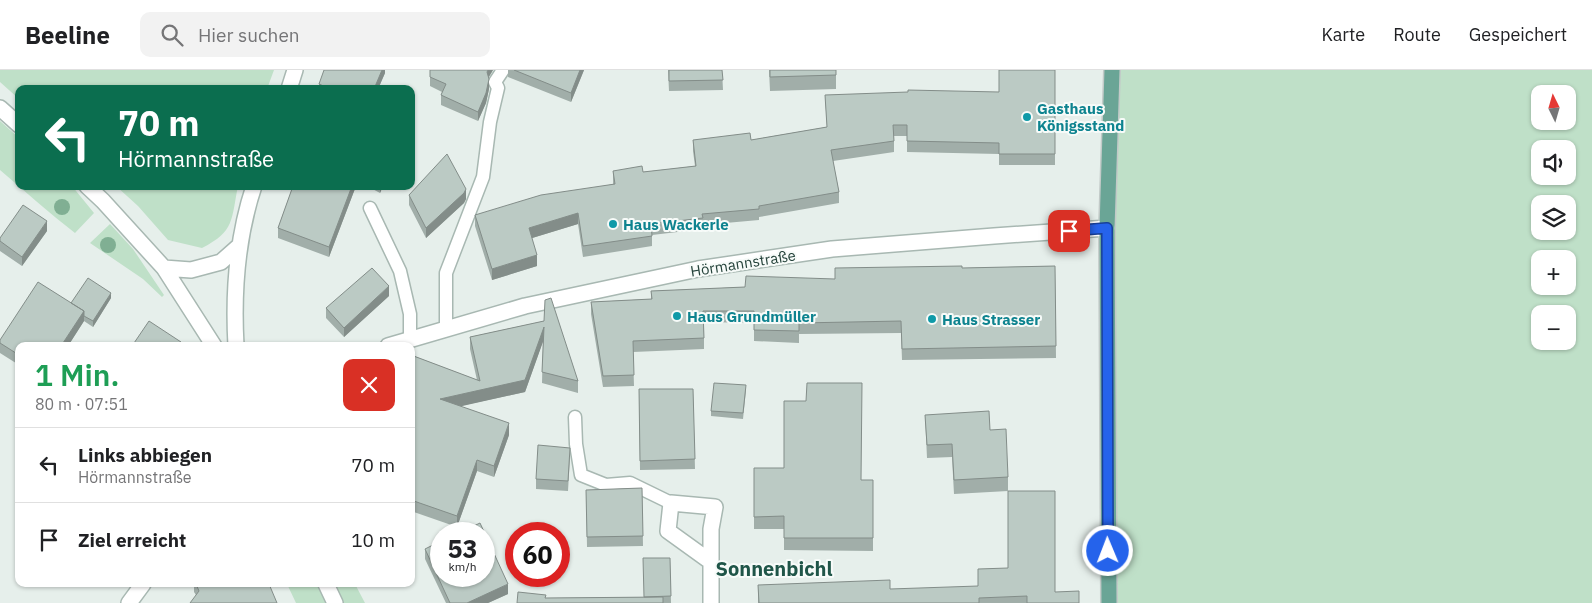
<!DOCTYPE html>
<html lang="de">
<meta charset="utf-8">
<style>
body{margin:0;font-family:"IBM Plex Sans",sans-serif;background:#f2f2f2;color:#202124;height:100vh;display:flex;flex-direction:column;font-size:19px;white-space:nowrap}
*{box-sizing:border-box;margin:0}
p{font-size:16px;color:#757577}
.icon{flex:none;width:28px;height:28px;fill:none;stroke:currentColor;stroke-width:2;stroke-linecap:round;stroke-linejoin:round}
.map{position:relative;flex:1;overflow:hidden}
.drawer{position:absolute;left:15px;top:272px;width:400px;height:245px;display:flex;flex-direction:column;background:#fff;border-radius:10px;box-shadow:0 1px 4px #0004}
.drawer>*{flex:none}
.guide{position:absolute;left:15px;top:15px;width:400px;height:105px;border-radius:10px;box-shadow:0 1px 4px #0004;background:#0b6e4f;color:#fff;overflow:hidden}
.needle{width:32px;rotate:355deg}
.controls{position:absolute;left:1531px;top:15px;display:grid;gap:10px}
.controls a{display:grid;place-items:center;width:45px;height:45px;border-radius:10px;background:#fff;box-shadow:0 1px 4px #0004;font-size:25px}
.speed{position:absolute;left:430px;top:452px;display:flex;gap:10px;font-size:25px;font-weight:700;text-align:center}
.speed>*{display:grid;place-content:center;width:65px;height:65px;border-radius:50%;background:#fff;box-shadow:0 1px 4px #0004;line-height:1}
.speed small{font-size:12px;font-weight:400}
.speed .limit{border:8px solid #d22;background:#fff;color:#111}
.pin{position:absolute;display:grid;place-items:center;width:42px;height:42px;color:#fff;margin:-21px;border-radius:10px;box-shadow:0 2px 8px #0006}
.me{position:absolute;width:55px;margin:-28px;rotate:359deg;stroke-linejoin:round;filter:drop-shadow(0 0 4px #0008)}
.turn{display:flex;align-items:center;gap:18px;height:105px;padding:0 20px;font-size:22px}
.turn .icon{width:65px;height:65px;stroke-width:2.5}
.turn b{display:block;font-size:35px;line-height:42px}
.round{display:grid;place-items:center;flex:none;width:52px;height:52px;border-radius:10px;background:#f2f2f2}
.overview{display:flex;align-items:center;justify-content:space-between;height:85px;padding:0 20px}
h1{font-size:30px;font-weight:600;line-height:38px;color:#1e9e55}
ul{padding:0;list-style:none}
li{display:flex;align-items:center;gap:15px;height:75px;padding:0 20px;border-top:1px solid #e0e0e0}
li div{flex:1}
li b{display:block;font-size:19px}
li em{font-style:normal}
header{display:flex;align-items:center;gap:30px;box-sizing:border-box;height:70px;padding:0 25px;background:#fff;border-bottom:1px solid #e0e0e0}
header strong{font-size:24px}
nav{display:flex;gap:28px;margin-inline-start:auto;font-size:18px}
.search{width:350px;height:45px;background:#f2f2f2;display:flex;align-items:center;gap:12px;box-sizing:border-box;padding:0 18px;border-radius:10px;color:#757577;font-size:19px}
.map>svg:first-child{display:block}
.grass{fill:#bfe0c8;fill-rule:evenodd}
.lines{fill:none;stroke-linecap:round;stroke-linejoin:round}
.lane-casing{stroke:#a8b8b2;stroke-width:15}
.street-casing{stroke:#a8b8b2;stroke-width:18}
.primary-casing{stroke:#c2cac8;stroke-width:18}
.lane{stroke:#fff;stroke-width:12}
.street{stroke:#fff;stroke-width:15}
.primary{stroke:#6aa596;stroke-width:15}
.tree{fill:#80af93}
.wall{fill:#a1aea9}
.shaded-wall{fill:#838d89}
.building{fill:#bbcac4;stroke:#838d89}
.route-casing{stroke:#184099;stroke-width:12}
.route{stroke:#2563eb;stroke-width:9}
.culture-dot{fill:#0f9aa8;stroke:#f7fbf9;stroke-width:2}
.labels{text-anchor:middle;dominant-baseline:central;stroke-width:4;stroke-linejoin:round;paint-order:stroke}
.culture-label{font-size:15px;font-weight:bold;fill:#0d838f;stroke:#f7fbf9;text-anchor:start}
.street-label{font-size:15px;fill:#24423a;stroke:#f7fbf9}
.district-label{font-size:20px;font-weight:bold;fill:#1f5548;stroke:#f7fbf9}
</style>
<header>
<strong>Beeline</strong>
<div class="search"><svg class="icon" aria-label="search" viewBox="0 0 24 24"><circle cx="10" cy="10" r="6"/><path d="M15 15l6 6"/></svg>Hier suchen</div>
<nav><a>Karte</a><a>Route</a><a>Gespeichert</a></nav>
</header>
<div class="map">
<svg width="1592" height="533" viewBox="0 0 1592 533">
<rect width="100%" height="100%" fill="#e6efeb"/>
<path class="grass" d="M0,0H274L267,19H19V29L0,12Z
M1112,0H1592V533H1109ZM1540,24H1568V51H1540ZM1540,79H1568V106H1540ZM1540,134H1568V161H1540ZM1540,189H1568V216H1540ZM1540,244H1568V271H1540Z
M0,51L19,68V116H72L94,143L75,163C49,143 25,121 0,100Z
M116,116H238C231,150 235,161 202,178L168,170L138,136Z
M110,154L133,179L164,225L162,227L143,209L90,173Z
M287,514H318L328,533H296Z
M333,514H355L365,533H342Z"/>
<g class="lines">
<g class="lane-casing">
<path id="lane" d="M370,138L400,201L410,244V269
M446,258V203L483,107L490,52L498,18L495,12L503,0
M575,347L576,374L581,405L606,415L630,413L671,433"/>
</g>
<g class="street-casing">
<path id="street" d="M289,19L295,0
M0,38L19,55
M87,116L103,131L164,198L214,276
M164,198L191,200L221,192L239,176
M236,276C233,223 237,167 254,116
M388,276L525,236L698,199L832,179L994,166L1107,158
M711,492L668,461L671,433L715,437L711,459V533
M326,514L335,533
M129,533L143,514"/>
</g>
<g class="primary-casing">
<path id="primary" d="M1109,533L1107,158L1112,0"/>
</g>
<use href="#lane" class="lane"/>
<use href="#street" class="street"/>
<use href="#primary" class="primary"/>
</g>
<g class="tree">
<circle cx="62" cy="137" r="8"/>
<circle cx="108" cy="175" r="8"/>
</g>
<path class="wall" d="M385,0V3L378,19H319V14Z
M493,0L489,7V19L486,33L478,51L441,35V25L442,22L430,16V7Z
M508,0H584L571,32L508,7Z
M668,0H722L723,20L669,21Z
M769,0H836V19L770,21Z
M1055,0V95H999V84L907,82V66H894V82L833,91L839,122V133L759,147V150L703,155V159L652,165V176L583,187L578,154L532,168L537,196L492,210L475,156V145L613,114V101L643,102L695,96L693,81V70H751L827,57L825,25L999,22Z
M293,116H356L329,187L278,168V158Z
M367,116H383L380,123Z
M409,125L466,129L464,133L426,168L409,135Z
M47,161L22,196L0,181V168Z
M1055,196L1056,288L902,290L901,263L799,264V273L754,271V253L704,252V279L633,282L634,316L603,317L591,244V232L651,229V221L745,217L962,198Z
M389,226L344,267L326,248V238Z
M111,228L93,257L84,251L68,276H19V295L0,283V270L71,233Z
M544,251L578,311V323L542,313L543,271L525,322L460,336L509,365L494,407L477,401L457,457L411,441V285L477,310L470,279V267Z
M639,319H693L695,399L640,400Z
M746,320L743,349L711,346V341Z
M806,331L861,410H873V481L784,480V459H754V398H784Z
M925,345L990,360L1008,407V421L954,424L952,387L927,388Z
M570,387L568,421L536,419V409Z
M642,418L643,476L587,477L586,420Z
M425,479L508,524L488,533H446L425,489Z
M670,488L671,533H517L546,528L644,527Z
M194,514H269L196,525L194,522Z
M758,515L890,519L1055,522L1079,533H758Z"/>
<path class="shaded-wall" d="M382,0H385V3L378,19H374Z
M488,0H493L488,8L487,2Z
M580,0H584L571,32V23Z
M489,9V19L486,33L478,51V42Z
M352,116H356L329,187V177Z
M380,116H383L380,123Z
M466,119V129L464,133L426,168V158Z
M578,143V154L529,169V158Z
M47,151V161L22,196V187Z
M537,185V196L492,210V199Z
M389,216V226L344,267V258Z
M111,223V228L93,257V251Z
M84,241V251L68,276H61Z
M544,257V269L525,322L440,341V329L525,310Z
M509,353V365L494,407V396Z
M477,390V401L457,457V446Z
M508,514V524L488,533H467Z"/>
<path class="building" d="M324,0H382L374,19H330L319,14Z
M430,0H488L487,2L489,9L486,23L478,42L441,25L446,14L430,7Z
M514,0H580L571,23Z
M669,0H722L723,10L669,11Z
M770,0H836V5L770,7Z
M999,0H1055V84H999V73L907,71V55H893L894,71L831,80L839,122L759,136V139L702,144L703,148L651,154L652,166L583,176L578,143L529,158L537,185L492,199L475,145L541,125L615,114L613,101L642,96L643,102L696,96L693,70L750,63L751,70L827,57L825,25L908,22V20L999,22Z
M447,84L466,119L464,123L426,158L409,125Z
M293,116H352L329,177L278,158Z
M23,135L47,151L22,187L0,171V168Z
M962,196V198L1055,196L1056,276L902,279L901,251L799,253V261L754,260V241H703L704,268L633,271L634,305L603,306L591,232L652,229L651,221L745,217L746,206L835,209V198Z
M372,198L389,216L344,258L326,238Z
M88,208L111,223L93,251L84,246V241L71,233Z
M38,212L84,241L61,276H19V285L0,273V270Z
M551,228L578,311L542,302L544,257L525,310L440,329L509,353L494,396L477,390L457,446L411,430V285L480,311L470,267L544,251L545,230Z
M149,251L181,272L178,276H132Z
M714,313L746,315L743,343L711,341Z
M807,313H862L861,410H873V468H784V446L754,447V398H784V331H806Z
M639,319H693L695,389L640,391Z
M989,341L990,360L1006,359L1008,407L954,410L952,374L927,375L925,345Z
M538,375L570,378L568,411L536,409Z
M642,418L643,466L587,467L586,420Z
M1008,421H1055V522L1079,521V533H1027V526L979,528V533H759L758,515L890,510V519L978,516V499L1008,498Z
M480,453L508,514L467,533H450L425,479L441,471V506H484V464H457Z
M643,488H670L671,526L644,527Z
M196,514H269L277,533H190L199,521Z
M518,522L546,525L545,528L663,527V533H517Z"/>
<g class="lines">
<g class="route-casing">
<path id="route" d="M1069,161L1107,158L1108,481"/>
</g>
<use href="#route" class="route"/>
</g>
<g class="culture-dot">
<circle cx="1027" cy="47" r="5"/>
<circle cx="613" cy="154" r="5"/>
<circle cx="677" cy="246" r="5"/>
<circle cx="932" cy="249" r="5"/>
</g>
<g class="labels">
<g class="culture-label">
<text x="1037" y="38">Gasthaus<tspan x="1037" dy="17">Königsstand</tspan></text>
<text x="623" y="154">Haus Wackerle</text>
<text x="687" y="246">Haus Grundmüller</text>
<text x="942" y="249">Haus Strasser</text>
</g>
<g class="street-label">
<text transform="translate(743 193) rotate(-9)">Hörmannstraße</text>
</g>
<g class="district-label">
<text x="774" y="498">Sonnenbichl</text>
</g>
</g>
</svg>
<div class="controls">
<a><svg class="needle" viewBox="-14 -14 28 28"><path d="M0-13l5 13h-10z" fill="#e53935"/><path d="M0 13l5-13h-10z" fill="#757577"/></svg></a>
<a><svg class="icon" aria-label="sound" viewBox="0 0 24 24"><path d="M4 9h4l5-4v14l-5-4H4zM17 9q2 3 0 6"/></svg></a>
<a><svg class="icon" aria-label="layers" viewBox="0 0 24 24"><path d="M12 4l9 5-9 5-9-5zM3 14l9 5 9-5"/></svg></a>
<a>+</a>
<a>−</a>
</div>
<div class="speed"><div>53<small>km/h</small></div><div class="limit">60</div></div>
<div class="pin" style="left:1069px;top:161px;background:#d93025"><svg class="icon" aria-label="arrive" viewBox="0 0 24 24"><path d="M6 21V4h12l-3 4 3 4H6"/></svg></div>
<svg class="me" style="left:1108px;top:481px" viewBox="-20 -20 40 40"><circle r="17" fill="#2563eb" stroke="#fff" stroke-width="3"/><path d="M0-11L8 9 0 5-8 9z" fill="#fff"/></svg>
<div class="guide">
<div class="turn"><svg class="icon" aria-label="left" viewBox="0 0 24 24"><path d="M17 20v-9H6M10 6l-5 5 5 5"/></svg><div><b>70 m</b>Hörmannstraße</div></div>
</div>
<section class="drawer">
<div class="overview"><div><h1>1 Min.</h1><p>80 m · 07:51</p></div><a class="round" style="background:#d93025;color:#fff"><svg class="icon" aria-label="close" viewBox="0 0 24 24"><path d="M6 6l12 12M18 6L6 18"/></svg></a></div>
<ul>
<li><svg class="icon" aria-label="left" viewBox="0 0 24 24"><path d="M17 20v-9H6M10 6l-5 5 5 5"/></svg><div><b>Links abbiegen</b><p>Hörmannstraße</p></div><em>70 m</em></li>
<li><svg class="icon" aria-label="arrive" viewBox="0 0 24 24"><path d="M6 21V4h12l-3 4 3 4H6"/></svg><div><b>Ziel erreicht</b></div><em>10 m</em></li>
</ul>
</section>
</div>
